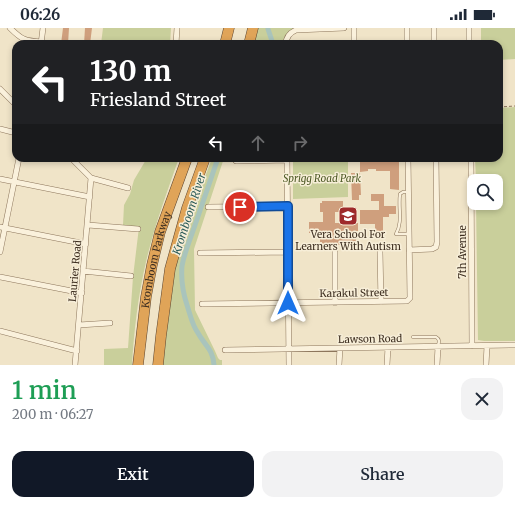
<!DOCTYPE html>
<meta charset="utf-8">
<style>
body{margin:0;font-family:Merriweather,serif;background:#f2f2f3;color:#1f2937;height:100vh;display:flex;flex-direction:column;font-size:15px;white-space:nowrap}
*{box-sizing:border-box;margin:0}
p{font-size:13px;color:#747a83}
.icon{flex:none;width:22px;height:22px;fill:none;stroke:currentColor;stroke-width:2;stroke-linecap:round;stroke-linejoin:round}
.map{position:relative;height:337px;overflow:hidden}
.panel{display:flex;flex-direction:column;background:#fff;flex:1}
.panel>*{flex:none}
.top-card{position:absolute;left:12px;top:12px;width:491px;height:122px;border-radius:12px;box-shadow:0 2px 6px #0003;background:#202124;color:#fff;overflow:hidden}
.tools{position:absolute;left:467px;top:146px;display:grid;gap:8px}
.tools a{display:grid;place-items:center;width:36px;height:36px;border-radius:8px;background:#fff;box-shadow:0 2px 6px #0003;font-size:20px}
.pin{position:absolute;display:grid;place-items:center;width:34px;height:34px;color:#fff;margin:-17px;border:2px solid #fff;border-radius:50%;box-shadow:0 1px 4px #0007}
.me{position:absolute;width:44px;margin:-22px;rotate:0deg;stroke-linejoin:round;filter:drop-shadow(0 0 3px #0008)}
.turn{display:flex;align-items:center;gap:14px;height:84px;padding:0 12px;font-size:18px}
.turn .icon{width:52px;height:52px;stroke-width:2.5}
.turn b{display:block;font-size:28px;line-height:34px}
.lanes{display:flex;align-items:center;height:38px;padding:0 12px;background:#0003;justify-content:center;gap:20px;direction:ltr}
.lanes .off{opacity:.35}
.round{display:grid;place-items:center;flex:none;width:42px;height:42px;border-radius:12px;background:#f2f2f3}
.headline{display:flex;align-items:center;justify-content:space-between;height:68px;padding:0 12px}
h1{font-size:24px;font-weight:600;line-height:30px;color:#1e9e55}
.primary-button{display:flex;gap:8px;margin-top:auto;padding:8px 12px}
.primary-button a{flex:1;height:46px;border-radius:12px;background:#111827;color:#fff;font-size:16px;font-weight:600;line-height:46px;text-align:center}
.primary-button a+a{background:#f2f2f3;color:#1f2937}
.status{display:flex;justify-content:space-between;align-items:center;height:28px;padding:0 20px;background:#fff;direction:ltr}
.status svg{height:11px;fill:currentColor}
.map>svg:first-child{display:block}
.green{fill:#c9cf9b}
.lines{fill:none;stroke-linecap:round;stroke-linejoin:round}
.canal{stroke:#a9c4bc;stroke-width:5}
.building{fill:#cf9f7d}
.service-casing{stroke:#8d765c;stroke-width:3.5}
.minor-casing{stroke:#8d765c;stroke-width:6}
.motorway-casing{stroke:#5b4430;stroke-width:11}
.path{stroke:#8d765c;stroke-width:1;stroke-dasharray:3 2;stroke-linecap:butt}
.service{stroke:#faf1dc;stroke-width:2.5}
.minor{stroke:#faf1dc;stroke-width:5}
.motorway{stroke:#e0a458;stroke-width:10}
.route-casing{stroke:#114b97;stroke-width:10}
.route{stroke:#1a73e8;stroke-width:7}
.labels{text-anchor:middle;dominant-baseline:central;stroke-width:3;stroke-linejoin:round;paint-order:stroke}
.park-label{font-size:10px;font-style:italic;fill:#4d5a26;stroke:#f7eed8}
.poi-label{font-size:10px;fill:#3d2e20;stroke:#f7eed8}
.street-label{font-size:10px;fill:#3d2e20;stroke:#f7eed8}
.water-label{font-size:11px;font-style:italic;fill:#2f5d5a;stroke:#f7eed8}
</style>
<div class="status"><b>06:26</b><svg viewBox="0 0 49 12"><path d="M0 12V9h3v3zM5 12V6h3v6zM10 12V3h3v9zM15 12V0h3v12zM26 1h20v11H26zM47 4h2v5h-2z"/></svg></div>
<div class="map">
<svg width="515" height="337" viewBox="0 0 515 337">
<rect width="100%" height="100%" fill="#f0e4c8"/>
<path class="green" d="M103,0H171L170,16H101Z
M256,0H311L291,4L286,16H252Z
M481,0H515V31L499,32V16H481Z
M515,79V313H484L478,312L476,175H496V153H476L475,130H499V80Z
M147,130H179C167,164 154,199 146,234C138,268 134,303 132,337H104V321L128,320L133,249L139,199L123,197L124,177L130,166L134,152Z
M212,130H224L194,221L195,282L215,323L218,330L220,332H222V337H162C164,315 165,292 169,270C177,222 195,176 212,130Z
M293,130H402V131L348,132V169L293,171Z"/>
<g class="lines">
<path class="canal" d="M268,1L273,16
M214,337C213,321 205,318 198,305C192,297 190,286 187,277C183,265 181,250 182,238C184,226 190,211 194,200C202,176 210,153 218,130"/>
</g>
<path class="building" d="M63,0H69L68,16H61Z
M85,0H92L90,16H84Z
M360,134H399V162L390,161V143H376V141H368V143L360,144Z
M351,145H360L361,167H359V172H352Z
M371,166H384V178H396V186H389V189H383V203H375V196H360V182H379V173H371Z
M322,173H343V184H335V195H358V203H356V219H342V217H322V214H320V205H309V194H323V184H320V175H322Z"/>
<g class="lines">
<g class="service-casing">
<path id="service" d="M408,164H403L400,166C398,180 403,194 396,206H409
M413,309H436C440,311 439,314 438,318"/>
</g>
<g class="minor-casing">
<path id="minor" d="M10,0C22,12 25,13 42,14
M354,0V16
M407,0V16
M434,0V16
M469,0V16
M41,16L43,0
M176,16L177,0
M286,16C286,9 289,5 296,2L344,0
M0,61L16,77
M0,101L16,105
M71,130L91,150L128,160
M287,130L289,337
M471,130L472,318
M236,133L287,132
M0,151L90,169
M208,179L288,178
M88,197L138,201
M0,199L86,216
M409,222L432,221L436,219L437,214L436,130
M0,224L19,130
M335,224V275
M380,224L381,274
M200,225L288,224
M83,243L131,248
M0,249L82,265
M202,276L407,273L410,270L408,130
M79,297L110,295
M0,303L77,323
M225,322L515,317
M75,337L91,150
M339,337L340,320
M387,337L388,319
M437,337L438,319
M486,337L487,318"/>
</g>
<g class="motorway-casing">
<g id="motorway">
<path d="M225,16L229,0"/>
<path d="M249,16L253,0"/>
<path id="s1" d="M138,337L146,269L152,237L160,204L187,130"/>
<path d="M158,337L161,308L170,241L187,180L205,130"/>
</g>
</g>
<path class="path" d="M499,79L515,78"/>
<use href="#service" class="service"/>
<use href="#minor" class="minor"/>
<use href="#motorway" class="motorway"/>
</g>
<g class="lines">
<g class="route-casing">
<path id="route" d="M240,179L288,178V275"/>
</g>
<use href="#route" class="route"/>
</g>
<defs>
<g id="school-square" transform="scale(1)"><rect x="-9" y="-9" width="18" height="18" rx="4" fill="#9e2a2b" stroke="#f7eed8"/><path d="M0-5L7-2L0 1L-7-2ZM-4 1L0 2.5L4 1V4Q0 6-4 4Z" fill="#fff"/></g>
</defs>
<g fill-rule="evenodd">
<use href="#school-square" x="348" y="188"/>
</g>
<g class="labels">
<g class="park-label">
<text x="322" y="150">Sprigg Road Park</text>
</g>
<g class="poi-label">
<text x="348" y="206">Vera School For<tspan x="348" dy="12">Learners With Autism</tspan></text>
</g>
<g class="street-label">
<text transform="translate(462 224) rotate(-90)">7th Avenue</text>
<text stroke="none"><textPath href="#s1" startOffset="107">Kromboom Parkway</textPath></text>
<text transform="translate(75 243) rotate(-85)">Laurier Road</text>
<text transform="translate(354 265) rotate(-1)">Karakul Street</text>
<text transform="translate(370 311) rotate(-1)">Lawson Road</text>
</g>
<g class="water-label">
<text transform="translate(189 186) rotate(-72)">Kromboom River</text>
</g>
</g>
</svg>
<div class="tools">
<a><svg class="icon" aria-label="search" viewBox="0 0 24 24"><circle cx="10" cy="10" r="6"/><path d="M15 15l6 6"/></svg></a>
</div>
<div class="pin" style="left:240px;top:179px;background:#d93025"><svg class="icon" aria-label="arrive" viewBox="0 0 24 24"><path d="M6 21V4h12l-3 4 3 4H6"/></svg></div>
<svg class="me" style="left:288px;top:275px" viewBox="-20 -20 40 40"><path d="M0-17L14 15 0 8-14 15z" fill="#1a73e8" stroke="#fff" stroke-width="4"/></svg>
<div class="top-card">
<div class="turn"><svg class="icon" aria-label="left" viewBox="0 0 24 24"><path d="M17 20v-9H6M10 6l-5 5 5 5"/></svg><div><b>130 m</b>Friesland Street</div></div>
<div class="lanes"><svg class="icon" aria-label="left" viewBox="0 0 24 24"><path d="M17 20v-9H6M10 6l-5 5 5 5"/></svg><svg class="icon off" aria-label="ahead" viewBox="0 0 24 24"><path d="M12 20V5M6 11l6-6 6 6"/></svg><svg class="icon off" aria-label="right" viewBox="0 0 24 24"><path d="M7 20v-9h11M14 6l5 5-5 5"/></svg></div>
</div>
</div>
<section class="panel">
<div class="headline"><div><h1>1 min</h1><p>200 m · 06:27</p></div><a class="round"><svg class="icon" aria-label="close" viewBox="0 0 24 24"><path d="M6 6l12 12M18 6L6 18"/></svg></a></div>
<div class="primary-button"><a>Exit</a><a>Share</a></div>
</section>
